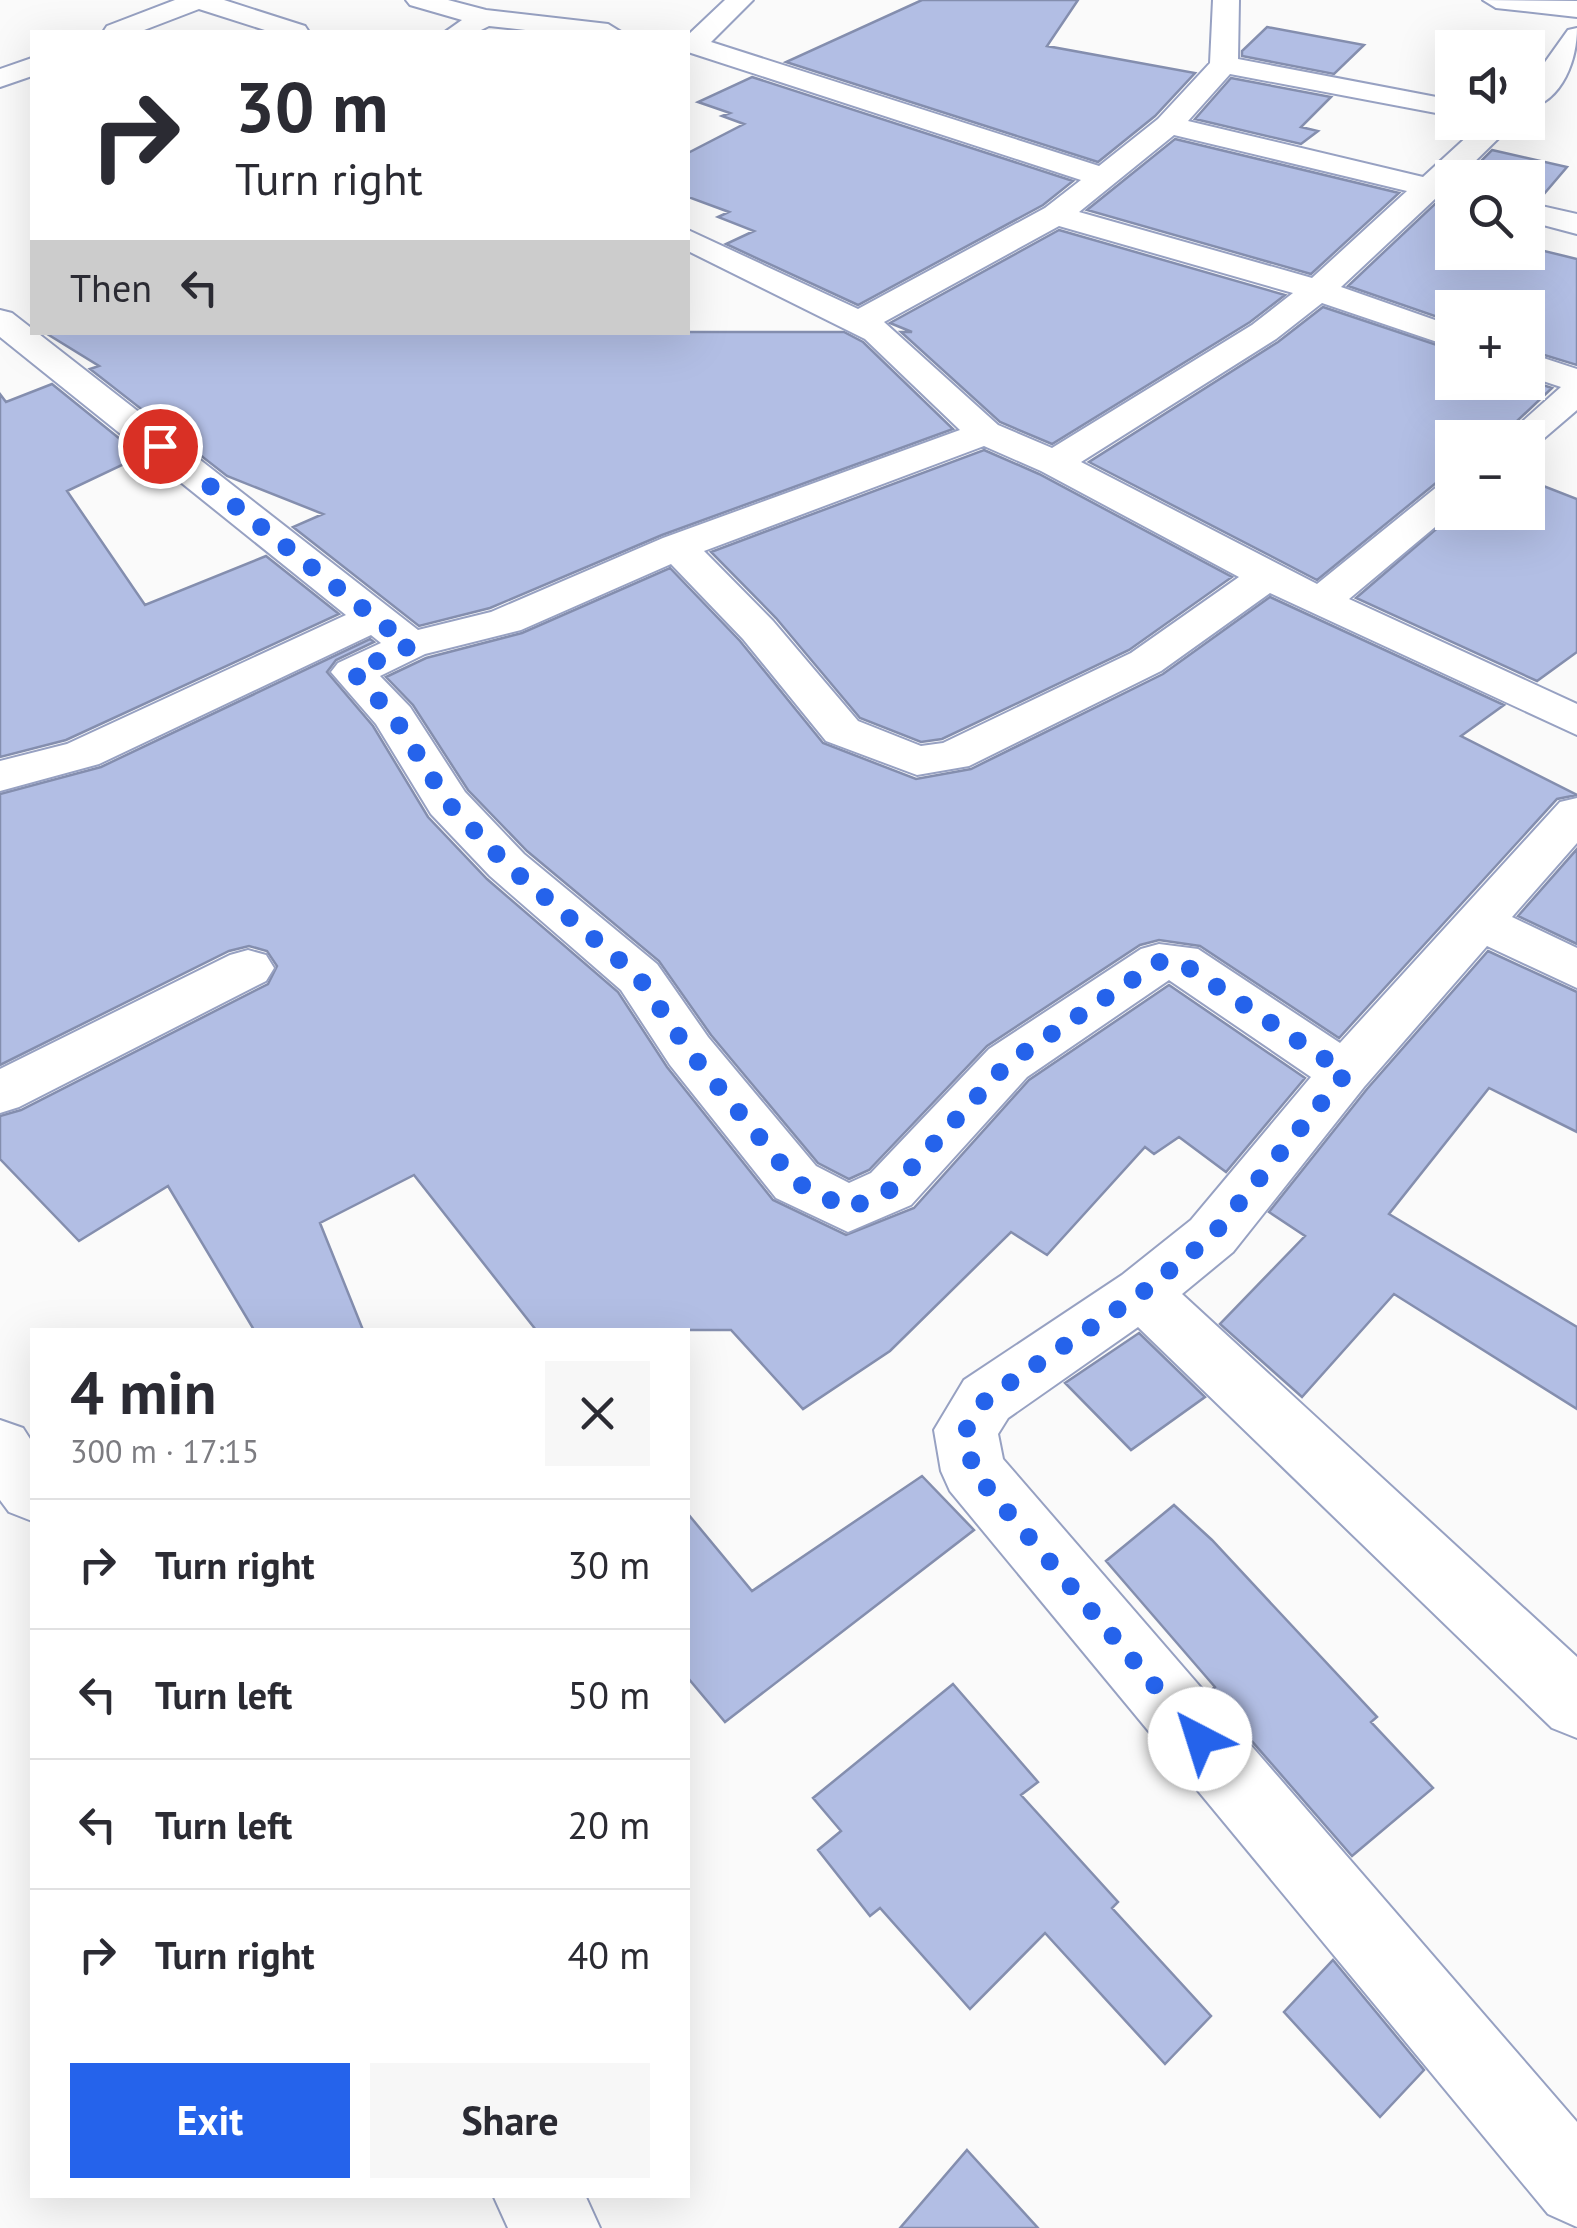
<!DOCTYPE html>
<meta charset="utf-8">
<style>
body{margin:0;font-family:"PT Sans",sans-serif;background:#f7f7f7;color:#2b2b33;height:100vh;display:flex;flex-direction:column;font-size:38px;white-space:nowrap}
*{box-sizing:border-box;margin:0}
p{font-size:32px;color:#7c7c81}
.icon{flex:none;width:55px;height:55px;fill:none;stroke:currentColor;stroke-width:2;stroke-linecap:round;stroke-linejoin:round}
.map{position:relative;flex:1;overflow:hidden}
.side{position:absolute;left:30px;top:1328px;width:660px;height:870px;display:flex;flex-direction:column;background:#fff;border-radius:0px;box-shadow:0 10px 40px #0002}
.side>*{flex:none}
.banner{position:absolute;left:30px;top:30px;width:660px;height:305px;border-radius:0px;box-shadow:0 10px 40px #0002;background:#fff;color:#2b2b33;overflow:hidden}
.buttons{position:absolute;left:1435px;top:30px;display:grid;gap:20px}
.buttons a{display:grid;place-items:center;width:110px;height:110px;border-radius:0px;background:#fff;box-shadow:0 10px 40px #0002;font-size:50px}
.pin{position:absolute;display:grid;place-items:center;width:85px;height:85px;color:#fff;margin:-42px;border:5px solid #fff;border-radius:50%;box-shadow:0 2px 10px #0007}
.me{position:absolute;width:110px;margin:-55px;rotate:320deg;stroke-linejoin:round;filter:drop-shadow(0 0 8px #0008)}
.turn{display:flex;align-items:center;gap:35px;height:210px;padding:0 40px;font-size:45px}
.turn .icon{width:130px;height:130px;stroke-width:2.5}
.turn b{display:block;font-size:70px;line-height:85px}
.then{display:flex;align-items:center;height:95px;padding:0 40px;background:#0003;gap:20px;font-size:38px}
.round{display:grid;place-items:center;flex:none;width:105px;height:105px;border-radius:0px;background:#f7f7f7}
.head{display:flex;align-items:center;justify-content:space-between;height:170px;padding:0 40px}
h1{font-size:60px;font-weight:600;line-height:75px}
.cta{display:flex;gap:20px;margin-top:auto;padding:20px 40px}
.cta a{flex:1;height:115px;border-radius:0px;background:#2563eb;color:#fff;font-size:40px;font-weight:600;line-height:115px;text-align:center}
.cta a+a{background:#f7f7f7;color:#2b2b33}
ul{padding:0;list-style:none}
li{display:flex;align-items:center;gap:30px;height:130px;padding:0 40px;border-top:2px solid #e1e1e2}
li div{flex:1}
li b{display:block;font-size:38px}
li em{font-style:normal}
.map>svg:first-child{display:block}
.building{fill:#b2bee4;stroke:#848eae;stroke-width:2.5}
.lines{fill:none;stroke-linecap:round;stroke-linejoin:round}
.street-casing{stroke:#97a1c2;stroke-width:4}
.street{fill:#fff;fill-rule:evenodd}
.route{stroke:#2563eb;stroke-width:18;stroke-dasharray:0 32.4}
</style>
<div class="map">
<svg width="1577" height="2228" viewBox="0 0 1577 2228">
<rect width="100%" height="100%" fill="#fafafa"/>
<path class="building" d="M922,0H1078L1047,46L1195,73L1155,116L1098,162L786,62Z
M1267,27L1364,45L1334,74L1242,56V51Z
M752,77L1073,181L1043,205L858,305L726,244L754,231L718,217L729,212L688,197V153L744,124L722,116L730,113L698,102Z
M1231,78L1331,97L1301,127L1318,131L1301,144L1195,119Z
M1175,139L1399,193L1311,274L1087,210Z
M1492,150L1567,167L1538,201L1528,200V178H1464Z
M1437,202L1452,205V252H1528V247L1577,259V365L1528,350V308H1452V322L1348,286Z
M1059,230L1285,295L1250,322L1052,444L1000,422L901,332H912L890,323Z
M1323,307L1452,350V382L1528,380L1552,388L1499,438H1452V479L1436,483L1317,580L1089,462L1278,342Z
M44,332H844L863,342L953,429L662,535L490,608L419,626L293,527L323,514L227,476L90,369L99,366Z
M52,384L141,456L67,491L145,605L266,556L339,614L66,740L0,757V394L6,402Z
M984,450L1039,474L1232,577L1129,650L942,739L921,742L860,718L776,618L711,552Z
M1528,480L1577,499V652L1537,681L1356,598L1456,512H1528Z
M670,568L740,641L823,743L916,779L971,769L1163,674L1270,597L1504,705L1461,736L1577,795L1557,799L1339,1038L1200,946L1159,940L1140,945L987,1046L869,1170L849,1179L818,1163L711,1035L659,961L527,851L468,790L413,705L386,677L426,658L522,633Z
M370,639L374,642L336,660L327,672L373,726L428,817L487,879L618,992L667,1067L773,1200L846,1235L914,1208L1029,1080L1169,985L1305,1078L1226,1172L1179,1137L1154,1154L1145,1147L1047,1255L1011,1232L890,1351L803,1409L731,1330H536L414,1175L320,1223L363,1330H254L168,1186L79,1241L0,1159V1116L21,1110L268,984L277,966L267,951L249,946L229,951L0,1065V794L101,767Z
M1577,849V944L1518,916Z
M1488,951L1577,992V1132L1489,1088L1389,1214L1577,1327V1409L1394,1294L1302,1397L1220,1324L1305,1236L1269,1212L1367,1089Z
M1139,1333L1205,1397L1131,1450L1065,1383Z
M922,1476L974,1530L725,1722L688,1678V1514L752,1591Z
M1174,1505L1212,1540L1377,1717L1371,1722L1433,1788L1352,1856L1209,1692L1215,1687L1106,1561Z
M953,1684L1038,1782L1021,1795L1118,1902L1112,1908L1211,2016L1165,2064L1045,1933L970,2009L880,1908L870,1916L818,1850L841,1831L813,1798Z
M1333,1960L1424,2070L1380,2117L1284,2012Z
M967,2150L1038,2228H900Z"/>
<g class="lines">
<g class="street-casing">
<path id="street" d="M175,0H224L305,26L309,32H271L199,9L139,32H103L107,26Z
M406,0H448L486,10L608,24L621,32H543L489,26L477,32H445L462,20L410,5Z
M725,0H753L711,42L1099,166L1158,119L1210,63L1213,0H1239L1238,59L1452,100V116L1230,74L1188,121L1423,177L1483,122H1515L1458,178H1452V202L1436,198L1341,287L1452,326V347L1322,303L1276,339L1081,462L1317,584L1438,486L1452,482L1453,512L1349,599L1577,704V735L1270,593L1161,671L969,766L917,775L826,741L743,639L671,564L521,630L425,654L380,676L410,707L465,792L524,854L657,964L708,1037L816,1166L849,1183L871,1173L989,1049L1141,949L1159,944L1198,949L1340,1043L1560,802L1577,798V843L1512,917L1577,948V988L1487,946L1364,1087L1233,1252L1182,1294L1577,1657V1738L1552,1728L1138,1327L1008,1418L998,1434L1003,1459L1577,2122V2227L1548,2214L950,1491L941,1471L934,1430L964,1380L1122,1275L1191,1220L1311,1077L1169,980L1027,1077L911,1205L848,1232L776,1198L670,1065L621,990L490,876L431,814L376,724L331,672L338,663L381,643L371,635L99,764L0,791V761L67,744L346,615L0,337V310L12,313L418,630L491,612L663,538L960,430L865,339L688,251V230L858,309L1045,208L1081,180L688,52V35ZM1174,135L1407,191L1312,278L1079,212ZM1059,226L1293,293L1252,325L1052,448L998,425L884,322ZM984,446L1041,471L1239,577L1131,653L943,743L921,746L858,721L773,621L704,551Z
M1483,0L1577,1V17L1496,8Z
M1577,28C1577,59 1563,101 1528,108V86L1568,30Z
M32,58V76L0,87V69Z
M1528,203L1577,214V234L1528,221Z
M1528,353L1577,369V410L1535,446L1528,448V438H1504L1561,387L1528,376Z
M248,950L266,955L274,968L266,981L19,1107L0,1113V1069L230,955Z
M0,1420L23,1428L32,1442V1521L9,1512L0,1500Z
M493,2195H585L600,2228H508Z"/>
</g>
<use href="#street" class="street"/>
</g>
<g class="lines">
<path class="route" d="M160,446L410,646L353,672L394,717L448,803L507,865L638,976L689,1051L796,1182L848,1209L892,1189L1008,1063L1159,962H1180L1346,1073L1212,1236L1143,1292L986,1399L966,1430L973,1471L1200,1739"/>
</g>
</svg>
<div class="buttons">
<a><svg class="icon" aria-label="sound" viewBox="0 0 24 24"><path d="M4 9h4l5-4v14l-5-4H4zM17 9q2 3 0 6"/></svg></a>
<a><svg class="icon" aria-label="search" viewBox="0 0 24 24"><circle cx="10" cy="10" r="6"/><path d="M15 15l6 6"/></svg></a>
<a>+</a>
<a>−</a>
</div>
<div class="pin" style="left:160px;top:446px;background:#d93025"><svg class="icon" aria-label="arrive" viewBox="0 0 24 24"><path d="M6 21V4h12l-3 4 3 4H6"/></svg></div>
<svg class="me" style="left:1200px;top:1739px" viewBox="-20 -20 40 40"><circle r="19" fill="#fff"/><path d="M0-13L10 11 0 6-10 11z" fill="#2563eb"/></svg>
<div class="banner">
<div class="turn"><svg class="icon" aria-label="right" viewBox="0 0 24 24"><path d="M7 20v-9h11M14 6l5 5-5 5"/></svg><div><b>30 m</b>Turn right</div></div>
<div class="then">Then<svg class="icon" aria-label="left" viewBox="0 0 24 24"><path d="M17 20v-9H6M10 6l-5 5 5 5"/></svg></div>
</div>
<section class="side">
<div class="head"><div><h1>4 min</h1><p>300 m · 17:15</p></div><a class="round"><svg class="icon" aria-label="close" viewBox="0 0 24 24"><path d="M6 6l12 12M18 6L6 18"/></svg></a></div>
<ul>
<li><svg class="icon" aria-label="right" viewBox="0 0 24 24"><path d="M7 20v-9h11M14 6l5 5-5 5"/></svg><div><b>Turn right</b></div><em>30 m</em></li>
<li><svg class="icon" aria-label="left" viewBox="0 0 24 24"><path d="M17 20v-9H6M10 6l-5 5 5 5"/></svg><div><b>Turn left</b></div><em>50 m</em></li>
<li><svg class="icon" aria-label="left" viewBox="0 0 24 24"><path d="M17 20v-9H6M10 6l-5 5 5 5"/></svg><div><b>Turn left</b></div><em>20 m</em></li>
<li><svg class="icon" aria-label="right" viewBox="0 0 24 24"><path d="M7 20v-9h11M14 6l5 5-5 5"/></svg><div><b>Turn right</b></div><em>40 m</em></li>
</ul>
<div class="cta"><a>Exit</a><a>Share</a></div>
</section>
</div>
